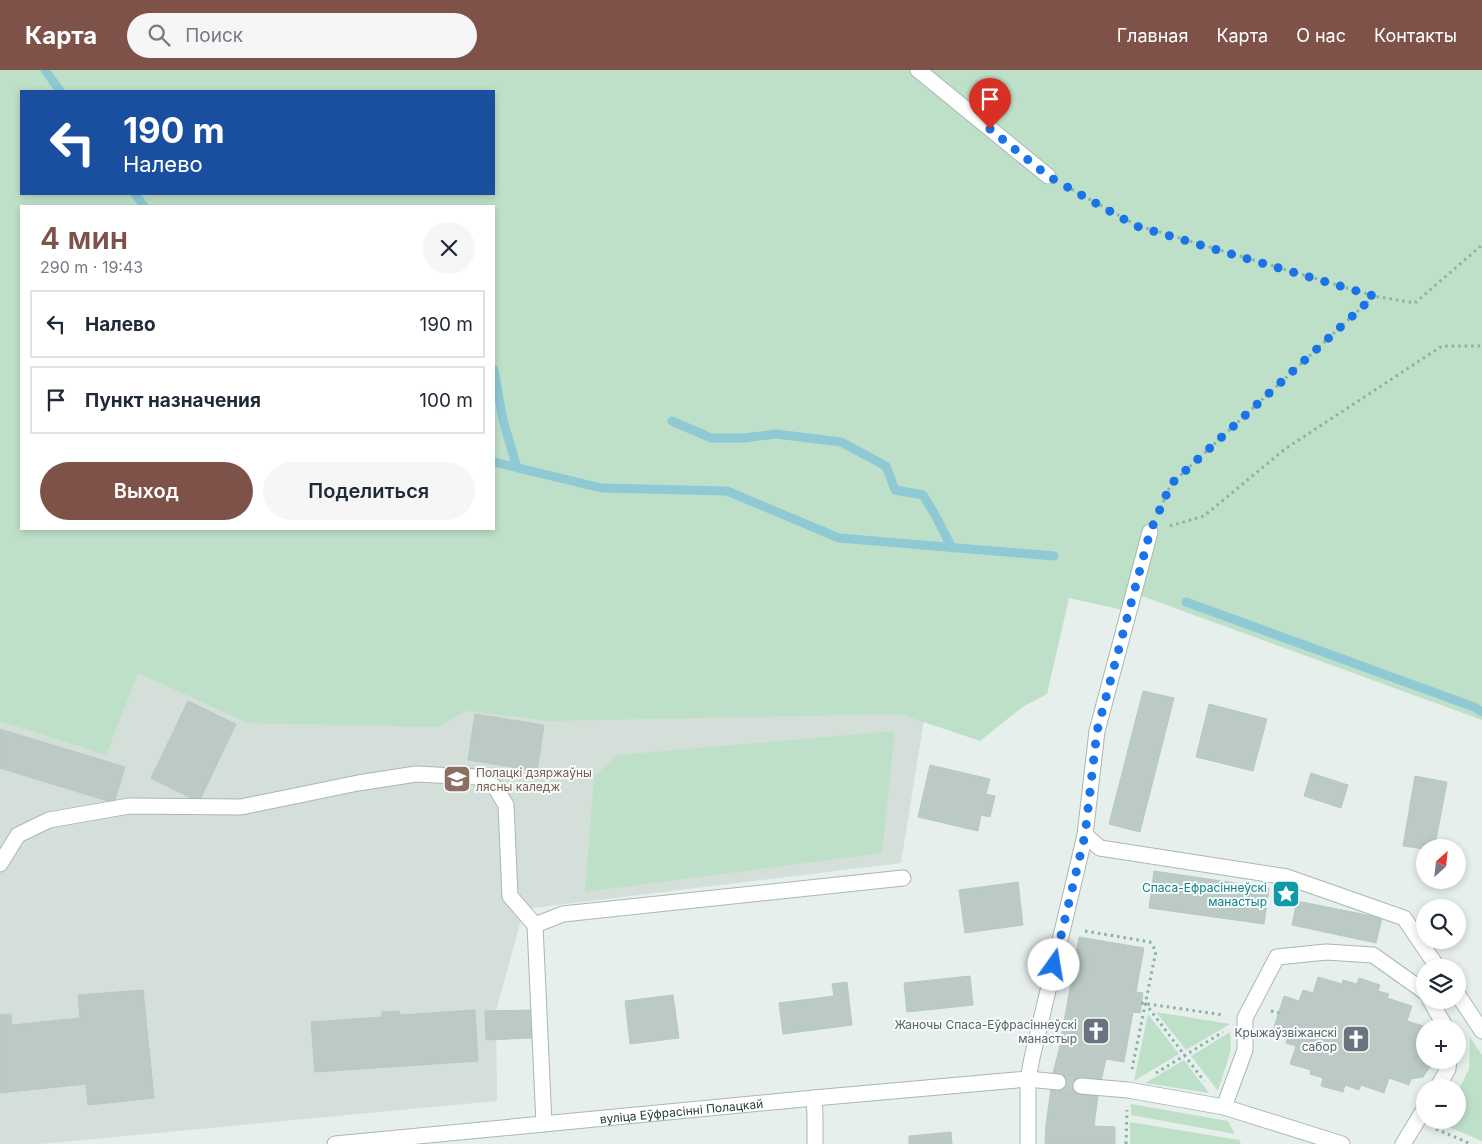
<!DOCTYPE html>
<html lang="ru">
<meta charset="utf-8">
<style>
body{margin:0;font-family:Inter,sans-serif;background:#f6f6f7;color:#1f2937;height:100vh;display:flex;flex-direction:column;font-size:19px;white-space:nowrap}
*{box-sizing:border-box;margin:0}
p{font-size:16px;color:#747a83}
.icon{flex:none;width:28px;height:28px;fill:none;stroke:currentColor;stroke-width:2;stroke-linecap:round;stroke-linejoin:round}
.map{position:relative;flex:1;overflow:hidden}
.panel{position:absolute;left:20px;top:135px;width:475px;height:325px;display:flex;flex-direction:column;background:#fff;border-radius:0px;box-shadow:0 2px 8px #0003}
.panel>*{flex:none}
.top-card{position:absolute;left:20px;top:20px;width:475px;height:105px;border-radius:0px;box-shadow:0 2px 8px #0003;background:#1a4fa0;color:#fff;overflow:hidden}
.needle{width:32px;rotate:27deg}
.tools{position:absolute;left:1416px;top:769px;display:grid;gap:10px}
.tools a{display:grid;place-items:center;width:50px;height:50px;border-radius:50%;background:#fff;box-shadow:0 2px 8px #0003;font-size:25px}
.pin{position:absolute;display:grid;place-items:center;width:42px;height:42px;color:#fff;margin:-51px -21px;border-radius:50% 50% 50% 0;rotate:-45deg;box-shadow:0 0 5px #0007}
.pin .icon{rotate:45deg}
.me{position:absolute;width:55px;margin:-28px;rotate:13deg;stroke-linejoin:round;filter:drop-shadow(0 0 4px #0008)}
.turn{display:flex;align-items:center;gap:18px;height:105px;padding:0 20px;font-size:22px}
.turn .icon{width:65px;height:65px;stroke-width:2.5}
.turn b{display:block;font-size:35px;line-height:42px}
.round{display:grid;place-items:center;flex:none;width:52px;height:52px;border-radius:26px;background:#f6f6f7}
.head{display:flex;align-items:center;justify-content:space-between;height:85px;padding:0 20px}
h1{font-size:30px;font-weight:600;line-height:38px;color:#7f5249}
.cta{display:flex;gap:10px;margin-top:auto;padding:10px 20px}
.cta a{flex:1;height:58px;border-radius:30px;background:#7f5249;color:#fff;font-size:20px;font-weight:600;line-height:58px;text-align:center}
.cta a+a{background:#f6f6f7;color:#1f2937}
ul{padding:0;list-style:none}
li{display:flex;align-items:center;gap:15px;height:68px;margin:0 10px 8px;padding:0 10px;border:2px solid #e0e1e3;border-radius:0px}
li div{flex:1}
li b{display:block;font-size:19px}
li em{font-style:normal}
header{display:flex;align-items:center;gap:30px;box-sizing:border-box;height:70px;padding:0 25px;background:#7f5249;color:#fff}
header strong{font-size:24px}
nav{display:flex;gap:28px;margin-inline-start:auto;font-size:18px}
.search{width:350px;height:45px;background:#f6f6f7;display:flex;align-items:center;gap:12px;box-sizing:border-box;padding:0 18px;border-radius:28px;color:#747a83;font-size:19px}
.map>svg:first-child{display:block}
.built{fill:#d4dfda}
.green{fill:#bfe0c8;fill-rule:evenodd}
.lines{fill:none;stroke-linecap:round;stroke-linejoin:round}
.stream{stroke:#8ec9d4;stroke-width:9}
.building{fill:#bbcac4;stroke:#b8c9c2}
.minor-tunnel{stroke:#bfccc8;stroke-width:15;stroke-dasharray:15 8;stroke-linecap:butt}
.minor-casing{stroke:#a8b8b2;stroke-width:17}
.path{stroke:#86b3a5;stroke-width:3;stroke-dasharray:2.5 4;stroke-linecap:butt}
.minor{stroke:#fff;stroke-width:15}
.route{stroke:#1a73e8;stroke-width:9;stroke-dasharray:0 16.2}
.labels{text-anchor:middle;dominant-baseline:central;stroke-width:4;stroke-linejoin:round;paint-order:stroke}
.education-label{font-size:12px;fill:#785e54;stroke:#f7fbf9;text-anchor:start}
.culture-label{font-size:12px;fill:#0d838f;stroke:#f7fbf9;text-anchor:end}
.worship-label{font-size:12px;fill:#5b616d;stroke:#f7fbf9;text-anchor:end}
.street-label{font-size:12px;fill:#24423a;stroke:#f7fbf9}
</style>
<header>
<strong>Карта</strong>
<div class="search"><svg class="icon" aria-label="search" viewBox="0 0 24 24"><circle cx="10" cy="10" r="6"/><path d="M15 15l6 6"/></svg>Поиск</div>
<nav><a>Главная</a><a>Карта</a><a>О нас</a><a>Контакты</a></nav>
</header>
<div class="map">
<svg width="1482" height="1074" viewBox="0 0 1482 1074">
<rect width="100%" height="100%" fill="#e6efeb"/>
<path class="built" d="M0,261L21,459L928,625L901,793L524,839L496,941L497,1031L40,1074H0Z"/>
<path class="green" d="M0,0H1482V650L1128,521L1123,540L1069,528L1047,624L1024,636L980,671L900,644L549,651L466,641L437,657L248,653L138,603L106,685L0,651ZM21,21H494V124H21ZM21,136H494V459H21Z
M895,661L882,783L585,822L594,706L618,685Z
M1156,942L1230,954L1186,980Z
M1148,944L1179,984L1134,1011Z
M1230,962L1231,979L1218,1021L1191,986Z
M1470,967L1482,985V1071L1437,1052L1439,1050H1458V1021L1469,999Z
M1184,990L1209,1023L1145,1013Z
M1131,1034L1228,1051L1235,1064L1131,1045Z
M1130,1052L1239,1070L1241,1074H1130Z"/>
<g class="lines">
<path class="stream" d="M45,0L60,21
M135,124L144,136
M494,300L503,350L517,398
M672,351L711,368H745L776,364L841,372L886,396L895,420L923,425L934,443L952,478
M494,392L601,418L727,421L839,468L1054,486
M1186,532L1474,637L1482,642"/>
</g>
<path class="building" d="M1143,621L1174,628L1140,762L1109,754Z
M188,631L236,654L199,732L151,708Z
M1209,634L1267,649L1253,701L1196,687Z
M475,644L544,655L537,701L468,690Z
M0,659L125,697L114,733L0,698Z
M930,695L990,709L986,724L995,726L990,747L981,745L978,761L918,747Z
M1311,703L1348,715L1341,738L1304,726Z
M1415,706L1447,712L1436,770L1446,772L1445,778H1425V779L1403,776Z
M1154,801L1269,818L1264,854L1149,838Z
M1018,812L1023,855L965,863L959,820Z
M1297,831L1382,848L1376,873L1292,855Z
M1079,867L1144,878L1136,922L1143,923L1140,943L1133,942L1124,992L1106,989L1101,1011L1082,1008L1080,1023L1098,1026L1094,1056L1115,1057V1074H1045L1046,1054L1051,1019L1057,1020L1060,1004L1053,1003L1059,980Z
M970,906L973,935L907,942L904,913Z
M1318,907L1342,914L1343,910L1357,914L1359,908L1380,915L1378,921L1389,924L1387,928L1412,936L1407,951L1427,957L1425,958V990H1432L1430,997L1423,1007L1411,1009L1409,1015L1389,1008L1384,1023L1361,1015L1359,1020L1345,1015L1343,1022L1321,1016L1323,1008L1310,1004L1311,1000L1290,994L1296,976L1286,973L1288,965L1273,960L1284,926L1299,931L1303,920L1313,923Z
M847,912L852,955L783,964L779,933L834,926L832,914Z
M143,920L154,1028L88,1035L86,1014L0,1023V945L11,944L12,955L80,948L78,925Z
M673,925L679,968L630,974L625,931Z
M475,940L478,991L315,1002L311,952L382,947V942L399,941L400,945Z
M532,940L533,968L486,970L485,941Z
M951,1062L952,1074H909V1066Z"/>
<g class="lines">
<path class="minor-tunnel" d="M1058,1012L1081,1016"/>
<g class="minor-casing">
<g id="minor">
<path d="M918,0L1048,106"/>
<path d="M1085,765L1100,778L1287,807L1404,848L1438,898"/>
<path d="M0,794L18,765L49,750L129,736L241,737L358,713L416,704L477,707L495,717L506,735L510,826L535,855L544,1054"/>
<path d="M535,855L563,844L903,808"/>
<path d="M1458,925L1482,961"/>
<path d="M1430,930L1446,958"/>
<path d="M1081,1016L1128,1020L1224,1037L1342,1074"/>
<path d="M1437,1018L1448,999L1449,990"/>
<path d="M814,1028L815,1046V1074"/>
<path d="M1224,1037L1245,980V948L1277,887L1326,882L1373,885L1425,922"/>
<path id="s1" d="M335,1074L814,1028L1028,1009L1058,1012"/>
<path d="M1028,1074V1009L1032,988L1085,765L1097,661L1150,462"/>
<path d="M1403,1074L1425,1038"/>
</g>
</g>
<path class="path" d="M1066,116L1136,155L1374,226
M1158,444L1171,414L1374,226L1415,233L1482,175
M1170,456L1204,446L1285,379L1442,276H1482
M1085,861L1150,872L1156,881L1132,999
M1141,933L1224,945
M1145,933L1204,1011
M1271,941L1279,943
M1156,1003L1223,962
M1436,1059L1471,1074
M1126,1074L1127,1040"/>
<use href="#minor" class="minor"/>
</g>
<g class="lines">
<path class="route" d="M990,59L1048,106L1136,156L1374,226L1171,414L1150,462L1097,661L1085,765L1054,895"/>
</g>
<defs>
<g id="university-square" transform="scale(1.4375)"><rect x="-9" y="-9" width="18" height="18" rx="4" fill="#8d6e63" stroke="#f7fbf9"/><path d="M0-5L7-2L0 1L-7-2ZM-4 1L0 2.5L4 1V4Q0 6-4 4Z" fill="#fff"/></g>
<g id="sight-square" transform="scale(1.4375)"><rect x="-9" y="-9" width="18" height="18" rx="4" fill="#0f9aa8" stroke="#f7fbf9"/><path d="M0-6L1.8-2.2L6-1.7L2.9 1.2L3.7 5.4L0 3.3L-3.7 5.4L-2.9 1.2L-6-1.7L-1.8-2.2Z" fill="#fff"/></g>
<g id="church-square" transform="scale(1.4375)"><rect x="-9" y="-9" width="18" height="18" rx="4" fill="#6b7280" stroke="#f7fbf9"/><path d="M-1.2-6h2.4v3.5h3.3v2.4h-3.3V6h-2.4V-.1h-3.3v-2.4h3.3Z" fill="#fff"/></g>
</defs>
<g fill-rule="evenodd">
<use href="#university-square" x="457" y="709"/>
<use href="#sight-square" x="1286" y="824"/>
<use href="#church-square" x="1096" y="961"/>
<use href="#church-square" x="1356" y="969"/>
</g>
<g class="labels">
<g class="education-label">
<text x="476" y="702">Полацкі дзяржаўны<tspan x="476" dy="14">лясны каледж</tspan></text>
</g>
<g class="culture-label">
<text x="1267" y="817">Спаса-Ефрасіннеўскі<tspan x="1267" dy="14">манастыр</tspan></text>
</g>
<g class="worship-label">
<text x="1077" y="954">Жаночы Спаса-Еўфрасіннеўскі<tspan x="1077" dy="14">манастыр</tspan></text>
<text x="1337" y="962">Крыжаўзвіжанскі<tspan x="1337" dy="14">сабор</tspan></text>
</g>
<g class="street-label">
<text stroke="none"><textPath href="#s1" startOffset="348">вуліца Еўфрасінні Полацкай</textPath></text>
</g>
</g>
</svg>
<div class="tools">
<a><svg class="needle" viewBox="-14 -14 28 28"><path d="M0-13l5 13h-10z" fill="#e53935"/><path d="M0 13l5-13h-10z" fill="#747a83"/></svg></a>
<a><svg class="icon" aria-label="search" viewBox="0 0 24 24"><circle cx="10" cy="10" r="6"/><path d="M15 15l6 6"/></svg></a>
<a><svg class="icon" aria-label="layers" viewBox="0 0 24 24"><path d="M12 4l9 5-9 5-9-5zM3 14l9 5 9-5"/></svg></a>
<a>+</a>
<a>−</a>
</div>
<div class="pin" style="left:990px;top:59px;background:#d93025"><svg class="icon" aria-label="arrive" viewBox="0 0 24 24"><path d="M6 21V4h12l-3 4 3 4H6"/></svg></div>
<svg class="me" style="left:1054px;top:895px" viewBox="-20 -20 40 40"><circle r="19" fill="#fff"/><path d="M0-13L10 11 0 6-10 11z" fill="#1a73e8"/></svg>
<div class="top-card">
<div class="turn"><svg class="icon" aria-label="left" viewBox="0 0 24 24"><path d="M17 20v-9H6M10 6l-5 5 5 5"/></svg><div><b>190 m</b>Налево</div></div>
</div>
<section class="panel">
<div class="head"><div><h1>4 мин</h1><p>290 m · 19:43</p></div><a class="round"><svg class="icon" aria-label="close" viewBox="0 0 24 24"><path d="M6 6l12 12M18 6L6 18"/></svg></a></div>
<ul>
<li><svg class="icon" aria-label="left" viewBox="0 0 24 24"><path d="M17 20v-9H6M10 6l-5 5 5 5"/></svg><div><b>Налево</b></div><em>190 m</em></li>
<li><svg class="icon" aria-label="arrive" viewBox="0 0 24 24"><path d="M6 21V4h12l-3 4 3 4H6"/></svg><div><b>Пункт назначения</b></div><em>100 m</em></li>
</ul>
<div class="cta"><a>Выход</a><a>Поделиться</a></div>
</section>
</div>
